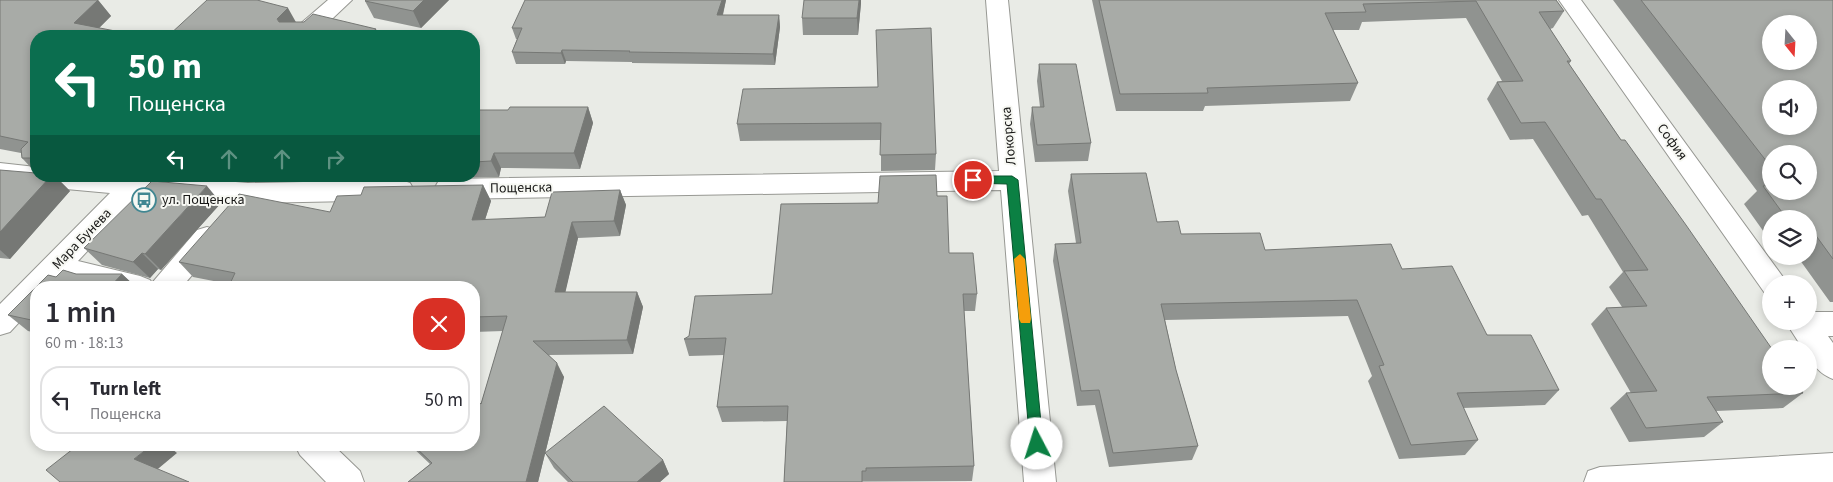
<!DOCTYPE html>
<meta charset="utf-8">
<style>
body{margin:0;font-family:"Source Sans 3",sans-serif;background:#f2f2f3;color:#2b2b33;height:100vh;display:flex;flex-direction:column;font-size:19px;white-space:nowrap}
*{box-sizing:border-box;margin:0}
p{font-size:16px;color:#7c7c81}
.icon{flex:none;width:28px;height:28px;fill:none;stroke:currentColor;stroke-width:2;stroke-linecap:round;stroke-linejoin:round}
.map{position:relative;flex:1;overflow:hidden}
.panel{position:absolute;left:30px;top:281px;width:450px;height:170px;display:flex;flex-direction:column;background:#fff;border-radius:20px;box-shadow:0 2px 8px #0003}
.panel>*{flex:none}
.top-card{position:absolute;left:30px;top:30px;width:450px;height:152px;border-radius:20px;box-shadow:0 2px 8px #0003;background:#0b6e4f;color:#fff;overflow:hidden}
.needle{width:32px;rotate:162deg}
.tools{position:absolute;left:1762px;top:15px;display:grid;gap:10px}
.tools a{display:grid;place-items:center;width:55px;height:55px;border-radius:50%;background:#fff;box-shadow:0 2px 8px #0003;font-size:25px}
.pin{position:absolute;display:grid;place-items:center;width:42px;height:42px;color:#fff;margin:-21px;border:2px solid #fff;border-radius:50%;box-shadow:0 1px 5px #0007}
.me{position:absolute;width:55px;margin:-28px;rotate:355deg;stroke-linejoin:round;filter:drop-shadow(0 0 4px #0008)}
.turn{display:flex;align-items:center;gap:18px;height:105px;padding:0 15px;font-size:22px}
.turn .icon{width:65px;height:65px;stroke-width:2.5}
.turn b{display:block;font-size:35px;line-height:42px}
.lanes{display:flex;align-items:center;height:48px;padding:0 15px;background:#0003;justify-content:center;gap:25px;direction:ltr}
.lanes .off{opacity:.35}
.round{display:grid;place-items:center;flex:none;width:52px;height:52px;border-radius:20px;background:#f2f2f3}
.overview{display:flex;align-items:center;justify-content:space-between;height:85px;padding:0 15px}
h1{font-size:30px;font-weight:600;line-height:38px}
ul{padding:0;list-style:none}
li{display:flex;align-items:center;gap:15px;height:68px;margin:0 10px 8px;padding:0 5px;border:2px solid #e1e1e2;border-radius:20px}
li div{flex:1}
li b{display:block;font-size:19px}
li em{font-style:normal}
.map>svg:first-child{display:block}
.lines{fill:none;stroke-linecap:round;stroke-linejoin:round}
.minor-casing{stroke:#979893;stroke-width:2}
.minor{fill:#fff;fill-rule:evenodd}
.wall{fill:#909390;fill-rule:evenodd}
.shaded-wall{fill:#767875}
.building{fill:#a8aba7;stroke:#767875;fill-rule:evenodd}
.route{fill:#0b8043;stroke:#07532c}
.slow{fill:#f59e0b}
.labels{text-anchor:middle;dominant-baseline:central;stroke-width:4;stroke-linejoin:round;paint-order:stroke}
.street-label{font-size:14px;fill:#171716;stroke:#f7f8f3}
.poi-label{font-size:14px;fill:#171716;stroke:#f7f8f3;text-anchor:start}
</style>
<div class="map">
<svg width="1833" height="482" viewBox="0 0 1833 482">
<rect width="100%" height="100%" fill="#e9ebe6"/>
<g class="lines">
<g class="minor-casing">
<path id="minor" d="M328,0H352L314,36H289L292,31Z
M986,0H1008L1056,482H1024L1001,190L447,199L438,196L434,189L438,182L447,179L999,171Z
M1559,0H1581L1788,284H1771V295L1764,292Z
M0,163L36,167V176H160L248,183L401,180L410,183L414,190L410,197L401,200L248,203L141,194L78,261L140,276L150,280L152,283L197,230L207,227L217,230L221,238L217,246L181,288H94L61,279L52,288H36V304L10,332L0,335V304L110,193L0,183Z
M1809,312H1833V336H1828L1833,343V379C1820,374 1809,363 1809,349H1803L1785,321H1809Z
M295,445H333L360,471L364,482H326L300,455Z
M1833,453V482H1584L1588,471L1600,467Z"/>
</g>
<use href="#minor" class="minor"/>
</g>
<path class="wall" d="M0,0H98L111,16L99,28L36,36V173L22,158L21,153L0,149Z
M366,0H449L421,28L374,18L365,1Z
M726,0L723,15H779L780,27L775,65L632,63V62L566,61L565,64H516L512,52L517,39H516L512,28Z
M1092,0H1556L1564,11L1553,28L1550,29L1571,61L1569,64L1621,140L1803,393L1783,408L1716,411L1723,422L1704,437L1629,442L1610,408L1626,393H1631L1591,324L1606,308L1622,307L1609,287L1623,272L1588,215L1582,216L1533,139L1510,140L1487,99L1497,82L1502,81L1466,18L1362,22L1359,30H1333L1358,83L1350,101L1205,106L1203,111H1116Z
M1613,0H1833V302H1830L1797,256H1809V219H1771V242L1744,204L1757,191ZM1771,154L1809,191H1771Z
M861,3L858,35H803L802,18Z
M1039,64L1091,143L1088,161L1035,162L1030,124L1032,107H1040L1037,81Z
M878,87L936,154L935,170L881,171V140L740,141L737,124Z
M588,107L593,123L580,169L501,168L499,177L386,179L384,176H474V110H508Z
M0,170L36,176H55L70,191L10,259L0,258Z
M1071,174L1157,222L1181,234L1265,250L1402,269L1559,390L1545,405L1463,408L1478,440L1465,455L1399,459L1368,381L1372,376L1348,316L1165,320L1176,370L1198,446L1192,460L1109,467L1095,405L1077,406L1053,261L1055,244L1076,243L1068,191Z
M195,176H280L276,181H248L196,177Z
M483,185L491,201L485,220L545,217L620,190L626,205L620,236L578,238L565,292H637L643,307L633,354L549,355L564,377L538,482H408L430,464L410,445H474L481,404L503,331L474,332V288L229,284L193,277L179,262L330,212L361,195Z
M937,196L949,253L977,294L975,311H964L974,466L972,481L784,482L787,421L722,422L717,407L724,355L689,356L684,339L772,294L878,203Z
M221,203L161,270L158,269L150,278L102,265L84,248Z
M63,270L76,274H122L137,288H36V333L28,331L8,315L48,275L56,277Z
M545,453L663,460L669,474L660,482H568L554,468Z"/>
<path class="shaded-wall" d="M98,0L111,16L91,36L74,23Z
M424,0H449L421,28L413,11Z
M722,0H726L720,26L717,15Z
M859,0H861V3L858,35L857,18Z
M288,8L297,24L287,35L277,19Z
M779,15L780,27L775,65L773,54Z
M376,29L379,36H368Z
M562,50L566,61L565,64L561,53Z
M588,107L593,123L580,169L574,153Z
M494,153L501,168L499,177L491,161Z
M51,176H55L70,191L10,259L0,250V232Z
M273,176H280L276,181Z
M483,185L491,201L480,235L472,220Z
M207,186L221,203L161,270L145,254Z
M620,190L626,205L620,236L614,221Z
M572,222L578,238L562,307L555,292Z
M142,253L158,269L150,278L133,262Z
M122,274L137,288H109Z
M637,292L643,307L633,354L627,340Z
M557,363L564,377L538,482H526Z
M152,445H167L177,453L153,473L134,459Z
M663,460L669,474L660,482H637Z"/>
<path class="building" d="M0,0H98L74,23L141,36H36V158H22L21,149L28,142L0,136Z
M207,0H257L288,8L277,19L279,22H304L313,14L376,29L368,36H168Z
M366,0H424L413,11L365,1Z
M525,0H722L717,15H779L773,54L629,52L630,51L562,50L561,53L512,52L522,28H512Z
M804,0H859L857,18H802Z
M1099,0H1556L1564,11L1539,12L1571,61H1567L1621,140H1625L1686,225L1772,349H1771V386H1798L1803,393L1707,397L1723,422L1646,428L1626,393L1657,391L1606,308L1647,306L1624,271L1648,270L1601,199H1596L1545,122L1521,123L1497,82L1523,81L1476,1L1363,4L1366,12L1325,13L1358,83L1207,88L1208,93L1120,94Z
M1641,0H1833V259L1809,226V219H1787L1763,186L1771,185V191H1809V154H1771V167ZM1771,24H1809V61H1771ZM1771,89H1809V126H1771Z
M931,28L936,154L880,155L881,123L737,124L743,89L878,87L876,30Z
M1039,64H1076L1091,143L1037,145L1032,107H1044Z
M510,107H588L574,153H494L491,161L474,162V110H508Z
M0,170L36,173V176H51L0,232Z
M1146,173L1157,222L1178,221L1181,234L1260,233L1265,250L1391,244L1402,269L1452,266L1487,335H1531L1559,390L1457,393L1478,440L1411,445L1379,366L1384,365L1357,300L1161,304L1176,370L1198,446L1113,453L1099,390L1081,391L1055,244L1081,243L1071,174Z
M936,175L937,196H947L949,253H973L977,294H963L974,466L866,468V471H862V482H784L788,406L717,407L726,338L684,339L689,336L695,296L772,294L781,204L878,203L880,176Z
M152,181L207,186L145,254L142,253L133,262L84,248Z
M483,185L472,220L545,217L552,192L620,190L614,221L572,222L555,292H637L627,340L533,341L557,363L526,482H408L432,463L413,445H474V398L481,404L507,316L474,317V288H228L235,273L179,262L239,194L330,212L337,196L361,195L364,187Z
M63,270L76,274H122L109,288H36V321L8,315L48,275L56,277Z
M604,406L663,460L637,482H573L545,453Z
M78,445H152L134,459L189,482H60L46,470Z"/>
<path class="route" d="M973,176H1012L1018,180L1043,444L1041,448L1037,450L1032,448L1030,444L1007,184L969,183L968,180Z"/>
<path class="slow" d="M1020,254L1025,259L1031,319L1030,323H1021L1019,319L1014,259Z"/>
<defs>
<g id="bus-ring" transform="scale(1.25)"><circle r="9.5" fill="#f7f8f3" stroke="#418792" stroke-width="1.5"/><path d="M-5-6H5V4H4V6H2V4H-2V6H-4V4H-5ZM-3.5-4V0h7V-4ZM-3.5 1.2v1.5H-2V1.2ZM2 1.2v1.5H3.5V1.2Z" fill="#418792"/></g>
</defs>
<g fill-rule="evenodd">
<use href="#bus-ring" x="144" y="200"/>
</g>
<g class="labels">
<g class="street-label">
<text transform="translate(1009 136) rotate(-95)">Локорска</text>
<text transform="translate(1672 142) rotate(54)">София</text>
<text transform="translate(521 188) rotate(-1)">Пощенска</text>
<text transform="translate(82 239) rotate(-46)">Мара Бунева</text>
</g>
<g class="poi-label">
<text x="162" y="200">ул. Пощенска</text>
</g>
</g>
</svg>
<div class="tools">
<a><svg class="needle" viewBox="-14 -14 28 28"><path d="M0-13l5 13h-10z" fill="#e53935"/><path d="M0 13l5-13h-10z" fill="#7c7c81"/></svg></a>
<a><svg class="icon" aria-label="sound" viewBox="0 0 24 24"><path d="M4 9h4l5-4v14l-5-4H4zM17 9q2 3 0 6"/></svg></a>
<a><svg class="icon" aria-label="search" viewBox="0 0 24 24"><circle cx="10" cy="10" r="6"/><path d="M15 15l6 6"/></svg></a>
<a><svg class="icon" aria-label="layers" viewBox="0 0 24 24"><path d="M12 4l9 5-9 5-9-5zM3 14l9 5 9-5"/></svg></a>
<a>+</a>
<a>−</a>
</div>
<div class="pin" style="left:973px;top:180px;background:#d93025"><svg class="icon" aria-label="arrive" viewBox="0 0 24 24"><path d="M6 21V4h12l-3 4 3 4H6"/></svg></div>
<svg class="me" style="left:1037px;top:444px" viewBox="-20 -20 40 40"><circle r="19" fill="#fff"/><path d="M0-13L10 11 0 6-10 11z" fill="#0b8043"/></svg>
<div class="top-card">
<div class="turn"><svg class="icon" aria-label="left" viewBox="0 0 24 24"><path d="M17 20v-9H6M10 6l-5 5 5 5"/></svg><div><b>50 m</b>Пощенска</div></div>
<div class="lanes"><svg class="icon" aria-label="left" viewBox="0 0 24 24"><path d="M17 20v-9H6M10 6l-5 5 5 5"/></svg><svg class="icon off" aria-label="ahead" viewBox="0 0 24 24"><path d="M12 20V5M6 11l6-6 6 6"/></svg><svg class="icon off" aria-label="ahead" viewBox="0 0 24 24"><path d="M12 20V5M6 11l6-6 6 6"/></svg><svg class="icon off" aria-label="right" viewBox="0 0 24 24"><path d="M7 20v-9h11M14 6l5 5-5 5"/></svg></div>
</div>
<section class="panel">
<div class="overview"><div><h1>1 min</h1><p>60 m · 18:13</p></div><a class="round" style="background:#d93025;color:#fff"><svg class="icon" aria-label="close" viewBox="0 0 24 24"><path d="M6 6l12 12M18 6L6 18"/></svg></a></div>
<ul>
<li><svg class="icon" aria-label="left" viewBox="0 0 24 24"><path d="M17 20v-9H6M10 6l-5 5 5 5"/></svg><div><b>Turn left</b><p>Пощенска</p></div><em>50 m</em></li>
</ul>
</section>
</div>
